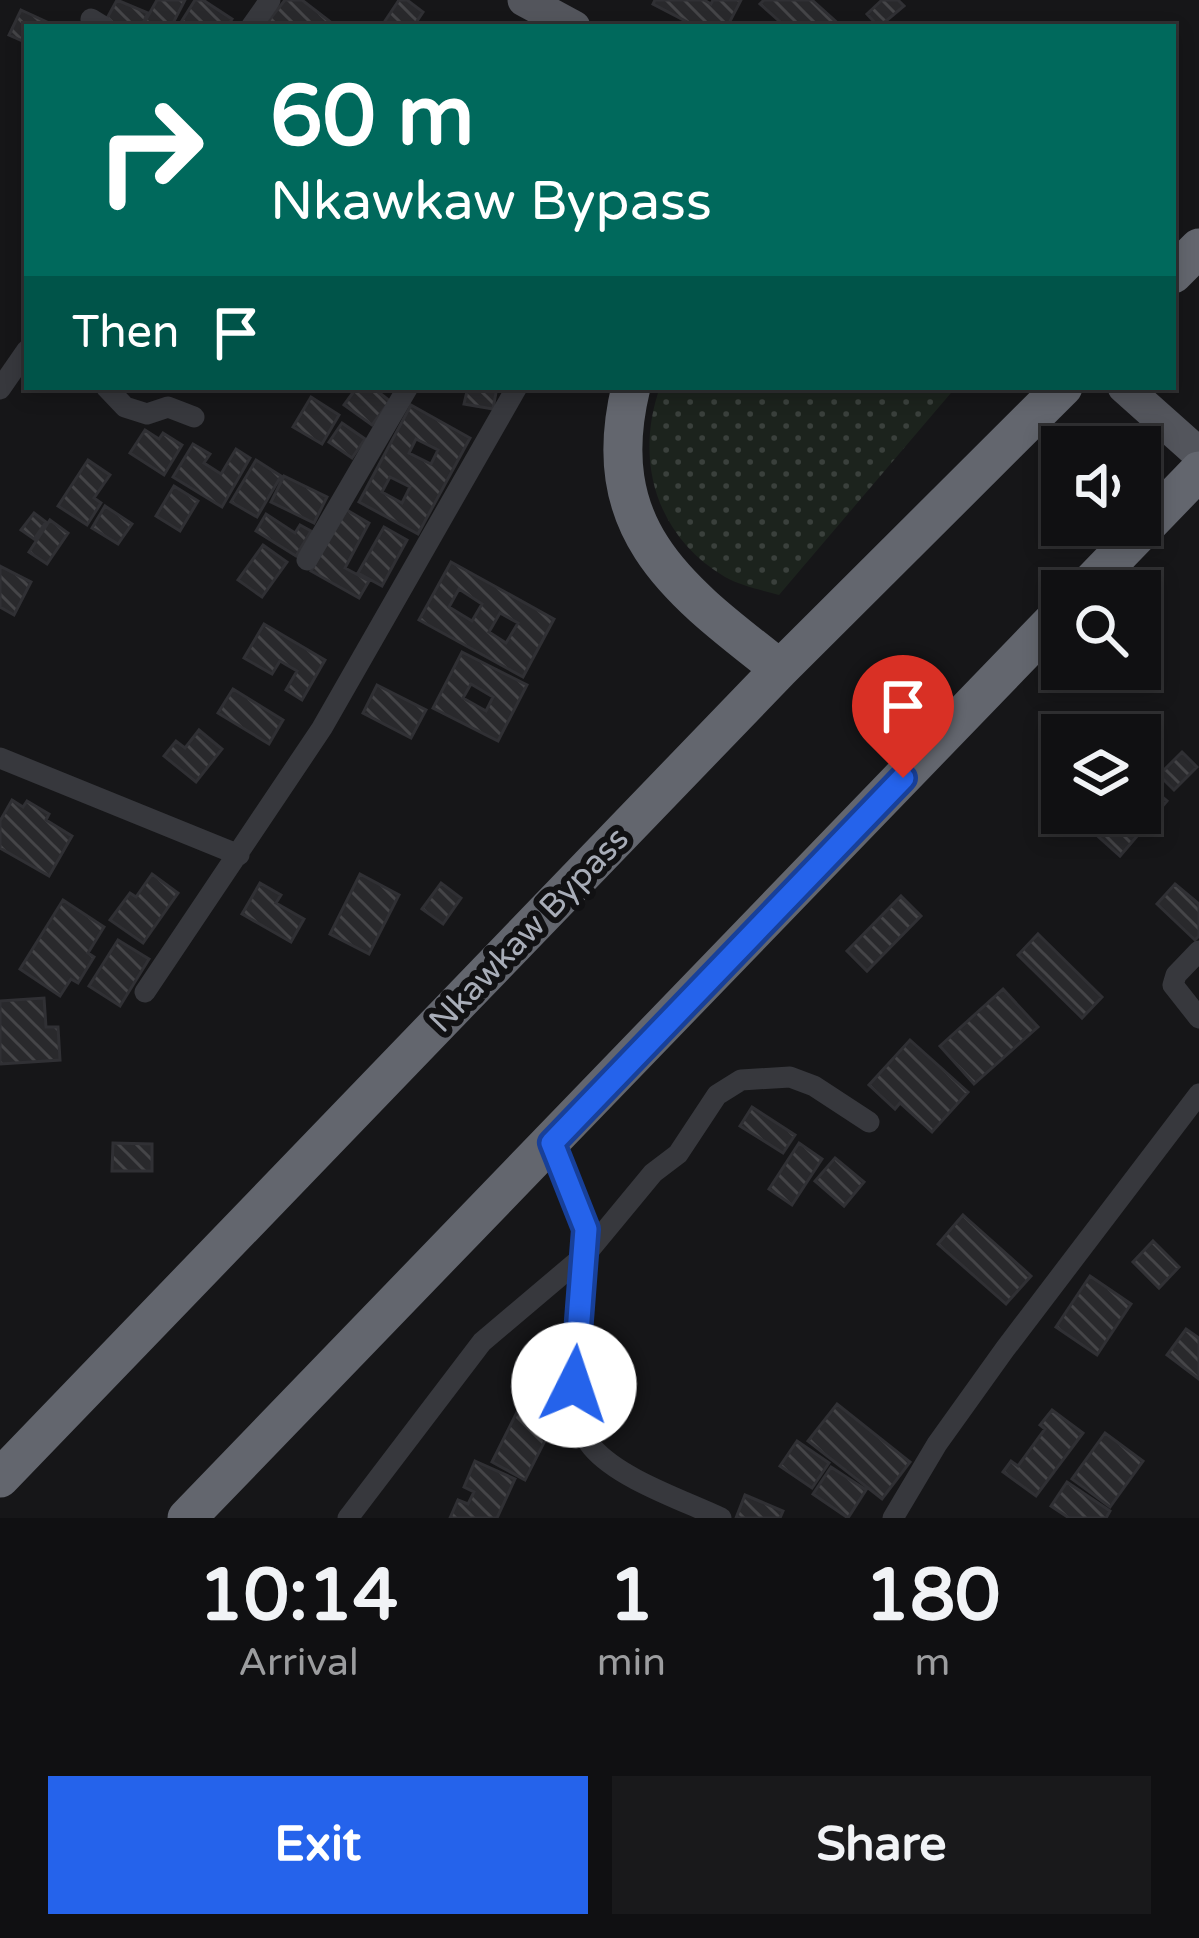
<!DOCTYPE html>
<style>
body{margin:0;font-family:"Varela Round",sans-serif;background:#19191b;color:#f1f3f6;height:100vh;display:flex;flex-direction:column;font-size:45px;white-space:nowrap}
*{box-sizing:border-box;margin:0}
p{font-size:39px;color:#9c9d9f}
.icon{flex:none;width:66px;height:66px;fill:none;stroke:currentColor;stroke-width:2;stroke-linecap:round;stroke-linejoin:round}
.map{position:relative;height:1518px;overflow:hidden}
.drawer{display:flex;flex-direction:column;background:#101012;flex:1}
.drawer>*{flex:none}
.guide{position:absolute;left:24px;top:24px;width:1152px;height:366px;border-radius:0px;box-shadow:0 6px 18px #0003,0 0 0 3px #303032;background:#00695c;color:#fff;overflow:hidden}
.fabs{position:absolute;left:1041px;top:426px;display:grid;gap:24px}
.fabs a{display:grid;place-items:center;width:120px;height:120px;border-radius:0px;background:#101012;box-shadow:0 6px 18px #0003,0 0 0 3px #303032;font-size:60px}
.pin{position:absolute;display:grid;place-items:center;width:102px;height:102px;color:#fff;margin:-123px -51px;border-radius:50% 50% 50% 0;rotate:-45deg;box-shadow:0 0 12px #0007}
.pin .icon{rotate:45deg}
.me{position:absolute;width:132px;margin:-66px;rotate:4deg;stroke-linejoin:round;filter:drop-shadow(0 0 9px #0008)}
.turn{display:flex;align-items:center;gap:42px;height:252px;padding:0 48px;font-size:54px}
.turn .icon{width:156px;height:156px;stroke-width:2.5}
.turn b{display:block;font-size:84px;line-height:102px}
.then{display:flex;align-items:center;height:114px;padding:0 48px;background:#0003;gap:24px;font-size:45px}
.eta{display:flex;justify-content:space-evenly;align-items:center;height:204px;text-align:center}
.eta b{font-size:72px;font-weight:700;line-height:84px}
.cta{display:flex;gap:24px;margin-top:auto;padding:24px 48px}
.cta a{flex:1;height:138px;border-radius:0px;background:#2563eb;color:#fff;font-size:48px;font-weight:700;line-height:138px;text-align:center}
.cta a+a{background:#19191b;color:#f1f3f6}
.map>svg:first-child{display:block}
.grass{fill:url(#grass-dots)}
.building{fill:url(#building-back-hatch);stroke:#303034;stroke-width:3;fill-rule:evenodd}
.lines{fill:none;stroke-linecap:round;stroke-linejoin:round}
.street{stroke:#37383d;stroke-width:21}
.primary{stroke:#53555c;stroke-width:33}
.highway{stroke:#63666e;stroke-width:39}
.route-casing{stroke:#184099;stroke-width:30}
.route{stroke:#2563eb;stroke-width:21}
.labels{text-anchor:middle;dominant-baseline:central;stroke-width:12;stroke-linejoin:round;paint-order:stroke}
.street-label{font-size:33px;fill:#a8adb8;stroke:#111113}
</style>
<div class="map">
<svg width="1199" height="1518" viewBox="0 0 1199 1518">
<defs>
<pattern id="grass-dots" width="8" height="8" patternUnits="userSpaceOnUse" patternTransform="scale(3)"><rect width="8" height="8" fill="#1c231d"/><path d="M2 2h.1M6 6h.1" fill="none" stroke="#3a403c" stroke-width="1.8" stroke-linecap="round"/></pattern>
<pattern id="building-back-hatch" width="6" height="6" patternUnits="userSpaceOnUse" patternTransform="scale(3)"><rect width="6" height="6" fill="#29292c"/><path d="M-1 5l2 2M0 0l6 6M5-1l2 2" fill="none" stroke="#454548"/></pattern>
</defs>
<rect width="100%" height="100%" fill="#161618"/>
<path class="grass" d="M660,387H956L779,595C762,590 741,586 725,577C656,536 634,461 660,387Z"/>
<path class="building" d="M117,0L148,13L141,27H114L105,22Z
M157,0H185L171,27L143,25Z
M195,0H203L232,19L227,27H178Z
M285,0H302L337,27H269L266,24Z
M399,0H407L423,12L413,27H394L385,21Z
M655,0H704L711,4L713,0H741L727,27H697L653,4Z
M764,0H812L842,27H786L760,4Z
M882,0H898L904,6L879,27L867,14Z
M21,10L58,27H27V43L9,35Z
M357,387H372L390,401L372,425L344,405Z
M468,387H497L493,409L464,404Z
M311,397L339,415L322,444L293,427Z
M411,405L470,438L418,534L359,502ZM416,439L438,450L431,464L409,453ZM390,477L410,487L402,503L382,492Z
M342,423L365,439L352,458L329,442Z
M145,430L159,439L163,433L182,445L164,475L130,453Z
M193,444L210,454L204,463L221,474L236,449L250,458L222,507L173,477Z
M88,460L110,475L94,498L101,503L87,525L58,506Z
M256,460L281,476L257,517L231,502Z
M284,476L327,497L314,523L271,502Z
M174,486L198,501L180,531L156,516Z
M105,506L132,524L118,544L92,528Z
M345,509L369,523L345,568L369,581L359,598L311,571Z
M34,513L46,522L34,539L21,530Z
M266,514L295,533L300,525L311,531L296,556L256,531Z
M50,520L68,533L47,564L29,552Z
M384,527L407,540L382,586L358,573Z
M263,545L287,562L262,597L238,580Z
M451,562L554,619L523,677L419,620ZM459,589L482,604L472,621L449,607ZM500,613L518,623L506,643L489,632Z
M0,566L31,582L14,615L0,607Z
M264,624L325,660L302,700L286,690L297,671L280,661L272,674L244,658Z
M462,652L527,685L498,741L433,708ZM471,684L493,697L486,711L463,698Z
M377,685L426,710L411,738L363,713Z
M233,689L283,720L269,744L218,713Z
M199,730L222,749L196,782L164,756L176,741L185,748Z
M1182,752L1197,767L1174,790L1159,775Z
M1140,778L1167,801L1120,856L1090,829L1104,813H1140Z
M12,800L23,807L27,801L49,814L46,820L72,836L49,876L0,848V821Z
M152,874L178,893L143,943L110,920L130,893L136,897Z
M360,874L399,895L369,954L330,934Z
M260,883L281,895L276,903L304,919L291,942L242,914Z
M441,883L461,898L443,924L422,909Z
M1175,884L1199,904V936L1195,940L1157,904Z
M901,896L921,916L867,971L847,951Z
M63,900L104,927L88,953L94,957L78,983L71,979L60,996L20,969Z
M1038,934L1102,997L1082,1018L1018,955Z
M118,940L149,959L120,1006L89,986Z
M1003,989L1038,1027L974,1084L940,1046Z
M44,998L46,1027H58L60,1060L0,1064V1001Z
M910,1040L968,1092L932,1132L900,1103L895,1109L869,1085Z
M752,1107L795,1135L783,1153L740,1126Z
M113,1143L152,1144V1171H112Z
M799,1143L822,1159L792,1205L769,1189Z
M835,1158L864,1182L844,1206L815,1181Z
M963,1215L1031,1276L1006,1304L938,1244Z
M1153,1241L1179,1267L1159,1288L1133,1262Z
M1090,1276L1131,1304L1097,1355L1056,1327Z
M1186,1329L1199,1338V1379L1167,1355Z
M521,1404L555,1421L525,1480L492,1462Z
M837,1404L910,1462L882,1499L808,1441Z
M1052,1410L1083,1433L1036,1496L1003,1472L1011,1461L1018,1466L1045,1429L1040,1425Z
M1105,1433L1143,1461L1110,1507L1072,1479Z
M797,1441L829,1463L812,1488L780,1466Z
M475,1461L515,1479L497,1518H450L458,1500L468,1504L474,1492L464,1487Z
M831,1467L866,1490L848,1518L813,1494Z
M1067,1482L1110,1511L1106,1518H1069L1051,1506Z
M745,1495L783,1511L780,1518H736Z"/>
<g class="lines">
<path class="street" d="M91,19L104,27
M251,27L270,0
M106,387L125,407L147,414L168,407L194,417
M0,389L27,350
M307,560L408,387
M0,758L239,855
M1199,951L1176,975L1173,985L1199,1018
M145,992L322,728L517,387
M552,1143C564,1170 581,1200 586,1230C596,1295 545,1390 592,1447C619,1479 683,1500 721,1518
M348,1518L482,1342L586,1254L653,1173L678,1154L717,1095L741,1080L790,1077L814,1086L869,1122
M893,1518L937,1444L1005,1349L1199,1094"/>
<path class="primary" d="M524,0L574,27
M1124,387L1199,454"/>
<path class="highway" d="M1173,274L1199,248
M631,387C596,531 679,590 780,669
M1083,591L1199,471
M0,1478L780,669L1063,387
M187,1518L1062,612"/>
</g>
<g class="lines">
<g class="route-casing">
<path id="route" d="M574,1385L586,1229L552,1143L903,778"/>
</g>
<use href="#route" class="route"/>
</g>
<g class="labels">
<g class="street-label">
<text transform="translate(529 930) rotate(-46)">Nkawkaw Bypass</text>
</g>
</g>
</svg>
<div class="fabs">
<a><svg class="icon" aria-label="sound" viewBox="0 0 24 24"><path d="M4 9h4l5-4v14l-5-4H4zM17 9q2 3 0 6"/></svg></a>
<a><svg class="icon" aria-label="search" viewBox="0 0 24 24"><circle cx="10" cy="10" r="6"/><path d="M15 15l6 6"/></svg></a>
<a><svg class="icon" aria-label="layers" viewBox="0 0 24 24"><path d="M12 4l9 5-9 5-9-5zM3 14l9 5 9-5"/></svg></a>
</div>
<div class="pin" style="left:903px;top:778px;background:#d93025"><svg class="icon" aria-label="arrive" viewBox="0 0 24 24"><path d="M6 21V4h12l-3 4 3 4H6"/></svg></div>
<svg class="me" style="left:574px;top:1385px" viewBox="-20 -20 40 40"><circle r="19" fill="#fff"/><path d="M0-13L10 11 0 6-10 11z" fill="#2563eb"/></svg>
<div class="guide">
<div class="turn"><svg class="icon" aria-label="right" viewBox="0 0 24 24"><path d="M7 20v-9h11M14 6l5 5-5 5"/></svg><div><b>60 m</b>Nkawkaw Bypass</div></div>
<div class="then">Then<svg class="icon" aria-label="arrive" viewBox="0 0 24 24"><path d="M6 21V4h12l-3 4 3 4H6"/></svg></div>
</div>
</div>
<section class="drawer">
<div class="eta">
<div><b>10:14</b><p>Arrival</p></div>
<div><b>1</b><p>min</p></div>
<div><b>180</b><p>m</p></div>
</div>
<div class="cta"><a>Exit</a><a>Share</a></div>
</section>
